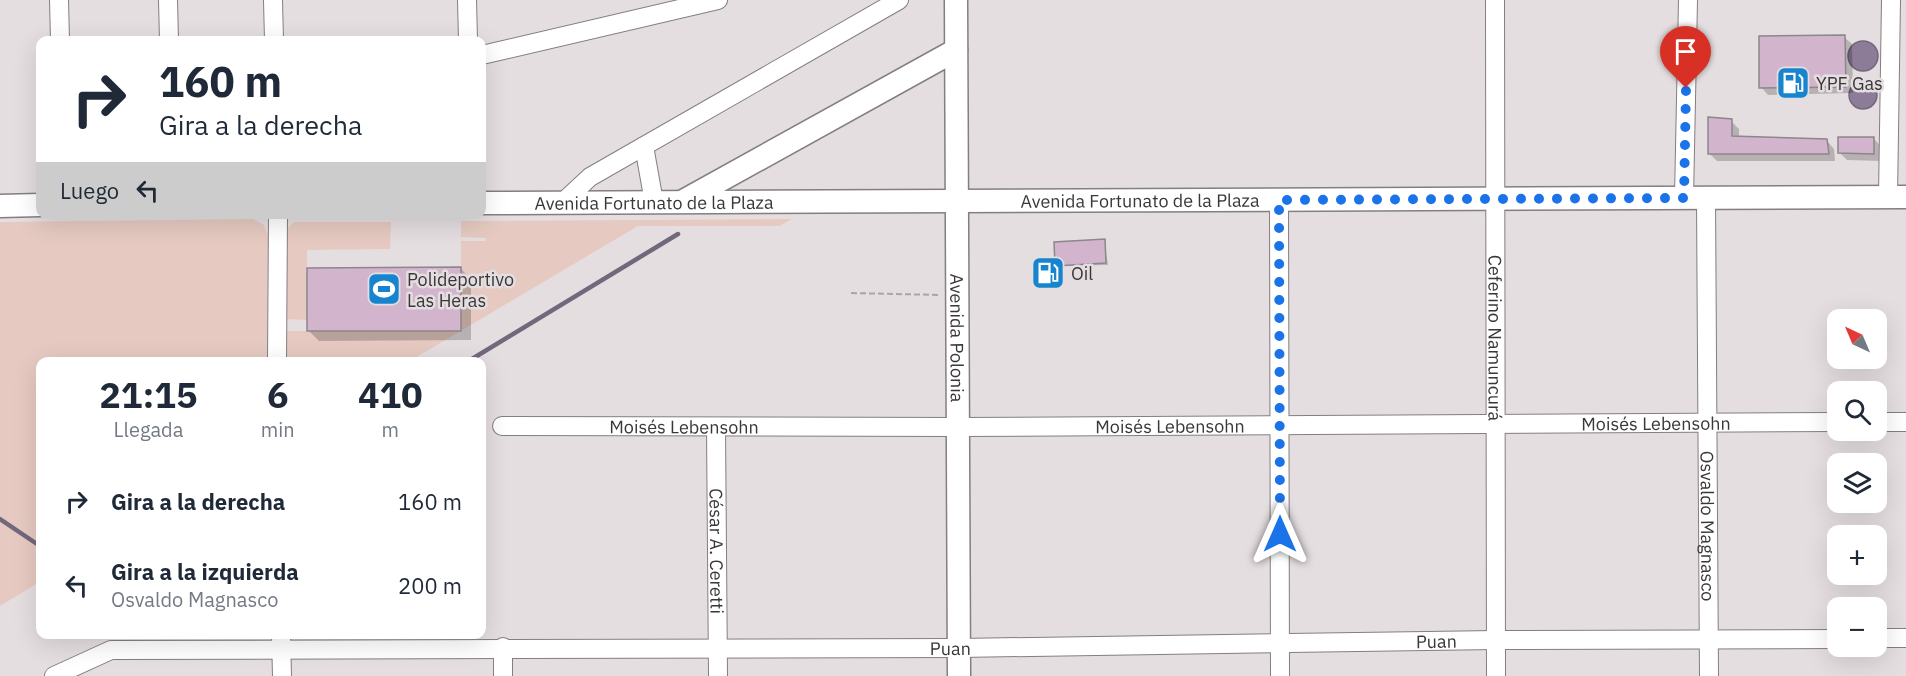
<!DOCTYPE html>
<html lang="es">
<meta charset="utf-8">
<style>
body{margin:0;font-family:"IBM Plex Sans",sans-serif;background:#f2f2f3;color:#1f2937;height:100vh;display:flex;flex-direction:column;font-size:22px;white-space:nowrap}
*{box-sizing:border-box;margin:0}
p{font-size:20px;color:#747a83}
.icon{flex:none;width:33px;height:33px;fill:none;stroke:currentColor;stroke-width:2;stroke-linecap:round;stroke-linejoin:round}
.map{position:relative;flex:1;overflow:hidden}
.details{position:absolute;left:36px;top:357px;width:450px;height:282px;display:flex;flex-direction:column;background:#fff;border-radius:12px;box-shadow:0 6px 24px #0002}
.details>*{flex:none}
.top-card{position:absolute;left:36px;top:36px;width:450px;height:183px;border-radius:12px;box-shadow:0 6px 24px #0002;background:#fff;color:#1f2937;overflow:hidden}
.needle{width:39px;rotate:316deg}
.buttons{position:absolute;left:1827px;top:309px;display:grid;gap:12px}
.buttons a{display:grid;place-items:center;width:60px;height:60px;border-radius:12px;background:#fff;box-shadow:0 6px 24px #0002;font-size:30px}
.pin{position:absolute;display:grid;place-items:center;width:51px;height:51px;color:#fff;margin:-62px -26px;border-radius:50% 50% 50% 0;rotate:-45deg;box-shadow:0 0 6px #0007}
.pin .icon{rotate:45deg}
.me{position:absolute;width:66px;margin:-33px;rotate:0deg;stroke-linejoin:round;filter:drop-shadow(0 0 4px #0008)}
.turn{display:flex;align-items:center;gap:21px;height:126px;padding:0 24px;font-size:27px}
.turn .icon{width:78px;height:78px;stroke-width:2.5}
.turn b{display:block;font-size:42px;line-height:51px}
.then{display:flex;align-items:center;height:57px;padding:0 24px;background:#0003;gap:12px;font-size:22px}
.eta{display:flex;justify-content:space-evenly;align-items:center;height:102px;text-align:center}
.eta b{font-size:36px;font-weight:700;line-height:42px}
ul{padding:0;list-style:none}
li{display:flex;align-items:center;gap:18px;height:84px;padding:0 24px}
li div{flex:1}
li b{display:block;font-size:22px}
li em{font-style:normal}
.map>svg:first-child{display:block}
.green{fill:#e6cac1}
.water{fill:#8c7c98;stroke:#73677b;stroke-width:1.5}
.shadow{fill:#0003}
.lines{fill:none;stroke-linecap:round;stroke-linejoin:round}
.stream{stroke:#73677b;stroke-width:4.5}
.building{fill:#d2b5cd;stroke:#8c878b;stroke-width:1.5}
.minor-casing{stroke:#847e80;stroke-width:20}
.major-casing{stroke:#847e80;stroke-width:25}
.path{stroke:#aaa4a7;stroke-width:2;stroke-dasharray:6 3;stroke-linecap:butt}
.minor{stroke:#fff;stroke-width:18}
.major{stroke:#fff;stroke-width:22}
.route{stroke:#1a73e8;stroke-width:10;stroke-dasharray:0 18}
.labels{text-anchor:middle;dominant-baseline:central;stroke-width:5;stroke-linejoin:round;paint-order:stroke}
.poi-label{font-size:18px;fill:#393738;stroke:#e5dee1;text-anchor:start}
.street-label{font-size:18px;fill:#393738;stroke:#e5dee1}
</style>
<div class="map">
<svg width="1906" height="676" viewBox="0 0 1906 676">
<rect width="100%" height="100%" fill="#e5dee1"/>
<path class="green" d="M253,219L264,225L268,235L267,361L40,362V582L0,606V222Z
M792,219L779,226H638L410,361L284,362V331H461V241H485L486,238L461,237V221Z
M294,222H391L390,249L307,250V320L284,319L286,230Z"/>
<path class="water" d="M1848 56a15 15 0 1 1 30 0a15 15 0 1 1-30 0Z
M1849 95a14 14 0 1 1 28 0a14 14 0 1 1-28 0Z"/>
<path class="shadow" d="M1844,37L1852,44L1853,93L1768,95L1761,87Z
M1731,121L1739,129V138L1827,141L1834,149L1835,161H1717L1709,153Z
M1874,139L1881,146V161L1847,160L1840,153Z
M1104,240L1108,265L1057,266Z
M461,269L471,279V340L319,341L309,331Z"/>
<g class="lines">
<path class="stream" d="M467,362L678,234
M0,519L40,546"/>
</g>
<path class="building" d="M1845,35L1846,87L1759,88V36Z
M1708,117L1732,119V136L1827,139L1829,154H1708Z
M1838,137H1874V154L1838,153Z
M1105,239L1106,263L1055,266L1054,242Z
M461,267V331H307V268Z"/>
<g class="lines">
<g class="minor-casing">
<g id="minor">
<path d="M59,0L60,40"/>
<path d="M168,0L169,40"/>
<path d="M273,0L274,40"/>
<path d="M467,0L468,40"/>
<path id="s1" d="M1495,0L1496,676"/>
<path d="M482,55L718,0"/>
<path d="M644,146L654,202"/>
<path d="M1888,197L1891,0"/>
<path d="M1684,198L1688,0"/>
<path id="s2" d="M1706,198L1709,676"/>
<path d="M1279,200L1280,676"/>
<path d="M562,203L590,177L899,0"/>
<path d="M277,362L278,214"/>
<path d="M1876,422H1906"/>
<path id="s3" d="M502,426L958,427L1838,422"/>
<path id="s4" d="M716,427L718,676"/>
<path d="M281,634L282,676"/>
<path d="M1876,638H1906"/>
<path d="M503,647V676"/>
<path id="s5" d="M54,676L111,650L959,648L1496,640L1838,639"/>
</g>
</g>
<g class="major-casing">
<g id="major">
<path id="s6" d="M956,0L959,676"/>
<path d="M685,200L956,50"/>
<path id="s7" d="M482,203L1906,197"/>
<path d="M0,206L40,205"/>
</g>
</g>
<path class="path" d="M851,293L941,295"/>
<use href="#minor" class="minor"/>
<use href="#major" class="major"/>
</g>
<g class="lines">
<path class="route" d="M1280,534L1279,200L1684,198L1686,88"/>
</g>
<defs>
<g id="fuel-square" transform="scale(1.725)"><rect x="-9" y="-9" width="18" height="18" rx="4" fill="#1684ce" stroke="#e5dee1"/><path d="M-5.5-6h7V0h2V4h1.3V-2.5L3-4.5l.8-.8L6-3V5H2.5V1h-1V6h-7ZM-4.2-4.7v3.2H.2V-4.7Z" fill="#fff"/></g>
<g id="stadium-square" transform="scale(1.725)"><rect x="-9" y="-9" width="18" height="18" rx="4" fill="#1684ce" stroke="#e5dee1"/><path d="M0-5a6.5 5 0 1 0 0 10a6.5 5 0 1 0 0-10ZM-3.5-1.8h7v3.6h-7Z" fill="#fff"/></g>
</defs>
<g fill-rule="evenodd">
<use href="#fuel-square" x="1793" y="83"/>
<use href="#fuel-square" x="1048" y="273"/>
<use href="#stadium-square" x="384" y="289"/>
</g>
<g class="labels">
<g class="poi-label">
<text x="1816" y="83">YPF Gas</text>
<text x="1071" y="273">Oil</text>
<text x="407" y="279">Polideportivo<tspan x="407" dy="21">Las Heras</tspan></text>
</g>
<g class="street-label">
<text stroke="none"><textPath href="#s7" startOffset="658">Avenida Fortunato de la Plaza</textPath></text>
<text stroke="none"><textPath href="#s7" startOffset="172">Avenida Fortunato de la Plaza</textPath></text>
<text stroke="none"><textPath href="#s6" startOffset="338">Avenida Polonia</textPath></text>
<text stroke="none"><textPath href="#s1" startOffset="338">Ceferino Namuncurá</textPath></text>
<text stroke="none"><textPath href="#s3" startOffset="1154">Moisés Lebensohn</textPath></text>
<text stroke="none"><textPath href="#s3" startOffset="668">Moisés Lebensohn</textPath></text>
<text stroke="none"><textPath href="#s3" startOffset="182">Moisés Lebensohn</textPath></text>
<text stroke="none"><textPath href="#s2" startOffset="328">Osvaldo Magnasco</textPath></text>
<text stroke="none"><textPath href="#s4" startOffset="124">César A. Ceretti</textPath></text>
<text stroke="none"><textPath href="#s5" startOffset="1388">Puan</textPath></text>
<text stroke="none"><textPath href="#s5" startOffset="902">Puan</textPath></text>
</g>
</g>
</svg>
<div class="buttons">
<a><svg class="needle" viewBox="-14 -14 28 28"><path d="M0-13l5 13h-10z" fill="#e53935"/><path d="M0 13l5-13h-10z" fill="#747a83"/></svg></a>
<a><svg class="icon" aria-label="search" viewBox="0 0 24 24"><circle cx="10" cy="10" r="6"/><path d="M15 15l6 6"/></svg></a>
<a><svg class="icon" aria-label="layers" viewBox="0 0 24 24"><path d="M12 4l9 5-9 5-9-5zM3 14l9 5 9-5"/></svg></a>
<a>+</a>
<a>−</a>
</div>
<div class="pin" style="left:1686px;top:88px;background:#d93025"><svg class="icon" aria-label="arrive" viewBox="0 0 24 24"><path d="M6 21V4h12l-3 4 3 4H6"/></svg></div>
<svg class="me" style="left:1280px;top:534px" viewBox="-20 -20 40 40"><path d="M0-17L14 15 0 8-14 15z" fill="#1a73e8" stroke="#fff" stroke-width="4"/></svg>
<div class="top-card">
<div class="turn"><svg class="icon" aria-label="right" viewBox="0 0 24 24"><path d="M7 20v-9h11M14 6l5 5-5 5"/></svg><div><b>160 m</b>Gira a la derecha</div></div>
<div class="then">Luego<svg class="icon" aria-label="left" viewBox="0 0 24 24"><path d="M17 20v-9H6M10 6l-5 5 5 5"/></svg></div>
</div>
<section class="details">
<div class="eta">
<div><b>21:15</b><p>Llegada</p></div>
<div><b>6</b><p>min</p></div>
<div><b>410</b><p>m</p></div>
</div>
<ul>
<li><svg class="icon" aria-label="right" viewBox="0 0 24 24"><path d="M7 20v-9h11M14 6l5 5-5 5"/></svg><div><b>Gira a la derecha</b></div><em>160 m</em></li>
<li><svg class="icon" aria-label="left" viewBox="0 0 24 24"><path d="M17 20v-9H6M10 6l-5 5 5 5"/></svg><div><b>Gira a la izquierda</b><p>Osvaldo Magnasco</p></div><em>200 m</em></li>
</ul>
</section>
</div>
